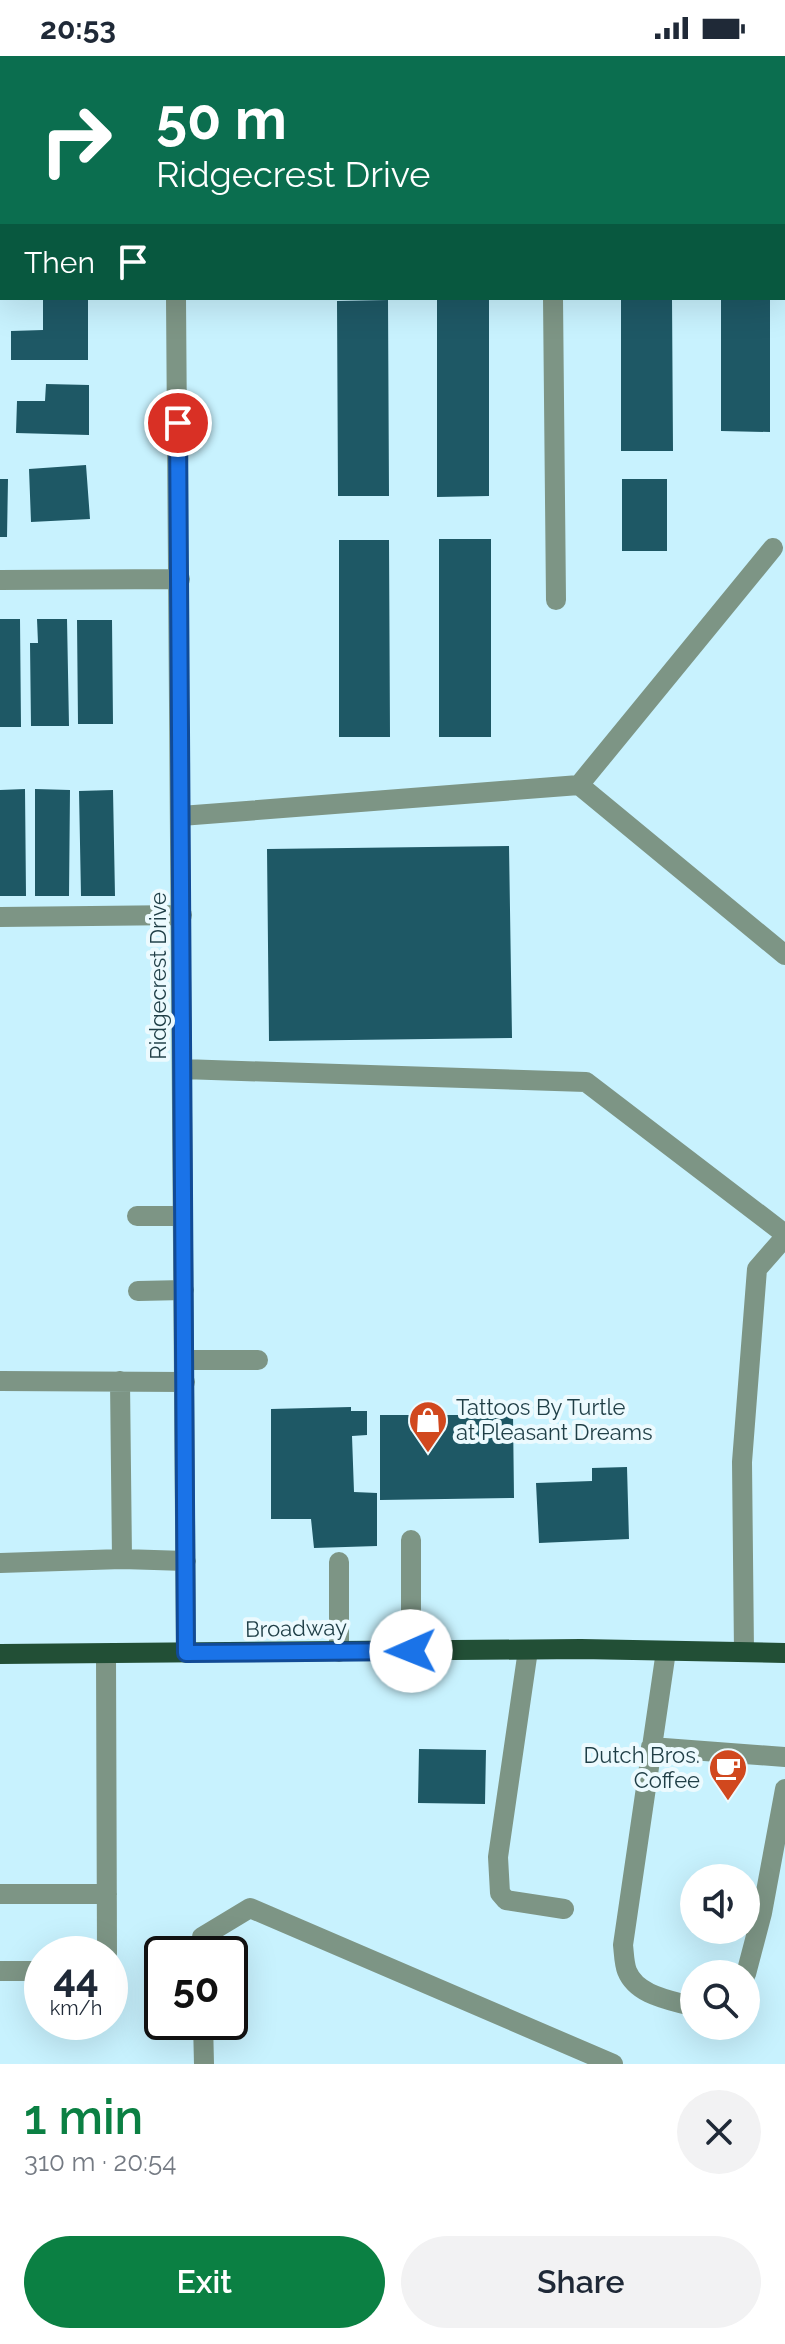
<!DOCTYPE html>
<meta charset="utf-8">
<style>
body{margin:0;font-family:Raleway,sans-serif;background:#f2f2f3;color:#1f2937;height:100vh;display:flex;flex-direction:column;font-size:30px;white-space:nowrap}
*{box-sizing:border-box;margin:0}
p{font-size:26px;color:#747a83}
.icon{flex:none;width:44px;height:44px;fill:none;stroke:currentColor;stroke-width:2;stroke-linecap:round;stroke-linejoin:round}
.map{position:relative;height:2008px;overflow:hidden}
.sheet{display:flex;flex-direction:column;background:#fff;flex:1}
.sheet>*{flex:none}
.guide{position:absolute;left:0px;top:0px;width:786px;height:244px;box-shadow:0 8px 32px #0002;background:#0b6e4f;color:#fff;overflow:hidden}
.fabs{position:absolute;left:680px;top:1808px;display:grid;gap:16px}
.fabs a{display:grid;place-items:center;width:80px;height:80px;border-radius:50%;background:#fff;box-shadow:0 8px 32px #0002;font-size:40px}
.speed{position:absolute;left:24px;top:1880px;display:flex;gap:16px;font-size:40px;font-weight:700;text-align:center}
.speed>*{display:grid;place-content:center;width:104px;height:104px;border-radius:50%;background:#fff;box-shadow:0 8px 32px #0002;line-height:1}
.speed small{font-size:20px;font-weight:400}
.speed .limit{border:4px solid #111;border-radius:12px;background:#fff;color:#111}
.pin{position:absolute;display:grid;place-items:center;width:68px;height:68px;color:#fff;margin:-34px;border:4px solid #fff;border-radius:50%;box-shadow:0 2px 8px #0007}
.me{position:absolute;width:88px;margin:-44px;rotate:269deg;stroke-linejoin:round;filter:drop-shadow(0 0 6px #0008)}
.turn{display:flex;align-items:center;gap:28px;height:168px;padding:0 24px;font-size:36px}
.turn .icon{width:104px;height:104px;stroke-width:2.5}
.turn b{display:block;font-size:56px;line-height:68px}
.then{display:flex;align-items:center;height:76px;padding:0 24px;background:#0003;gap:16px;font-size:30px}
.round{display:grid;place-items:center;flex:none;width:84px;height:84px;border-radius:42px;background:#f2f2f3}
.summary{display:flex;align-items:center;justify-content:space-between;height:136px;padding:0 24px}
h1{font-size:48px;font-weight:600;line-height:60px;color:#0b8043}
.primary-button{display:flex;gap:16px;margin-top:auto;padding:16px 24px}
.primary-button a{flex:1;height:92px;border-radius:48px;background:#0b8043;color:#fff;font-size:32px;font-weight:600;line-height:92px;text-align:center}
.primary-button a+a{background:#f2f2f3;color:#1f2937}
.status{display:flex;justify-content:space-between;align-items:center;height:56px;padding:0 40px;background:#fff;direction:ltr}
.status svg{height:22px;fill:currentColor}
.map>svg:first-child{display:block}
.building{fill:#1e5865}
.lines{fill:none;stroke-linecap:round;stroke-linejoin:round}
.minor{stroke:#7d9585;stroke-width:20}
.major{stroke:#224f36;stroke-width:20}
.route-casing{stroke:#114b97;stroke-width:20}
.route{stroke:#1a73e8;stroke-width:14}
.labels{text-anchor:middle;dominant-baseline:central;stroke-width:8;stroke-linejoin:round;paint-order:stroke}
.street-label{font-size:22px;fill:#1f3e46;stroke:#ecfafe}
.poi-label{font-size:22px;fill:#1f3e46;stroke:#ecfafe;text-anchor:start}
</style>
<div class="status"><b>20:53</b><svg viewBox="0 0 49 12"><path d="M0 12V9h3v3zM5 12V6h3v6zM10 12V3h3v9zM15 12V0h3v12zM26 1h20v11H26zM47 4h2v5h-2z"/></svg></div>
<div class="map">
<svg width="785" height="2008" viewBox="0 0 785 2008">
<rect width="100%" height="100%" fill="#c8f2fe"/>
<path class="building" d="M43,242H88V304H11V275L43,274Z
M621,242H672L673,395H621Z
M721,242H770V376L721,375Z
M437,243H489V440L437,441Z
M388,244L389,440H338L337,245Z
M46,328L89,329V379L16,377L17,345H45Z
M86,409L90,463L31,466L29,413Z
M0,423H8L7,481H0Z
M622,423H667V495H622Z
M439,483H491V681H439Z
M339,484H389L390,681H339Z
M0,563H20L21,671H0Z
M37,563H67L69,670H31L30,587H38Z
M77,564H112L113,668H78Z
M25,733L26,840H0V734Z
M35,733L70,734L69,840H35Z
M113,734L115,840H81L79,735Z
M509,790L512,982L269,985L267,793Z
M351,1351V1355H367V1379L352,1380L354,1436L377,1437V1490L314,1492L311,1463H271V1353Z
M380,1359H513L514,1442L380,1444Z
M627,1411L629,1483L539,1487L536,1427L592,1425V1412Z
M419,1693L486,1694L485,1748L418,1747Z"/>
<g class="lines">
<path class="minor" d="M173,0V2
M551,0V2
M176,242L186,1597
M553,242L556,544
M0,524L180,523
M579,729L773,492
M181,760L579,729L785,899
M0,861L182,859
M182,1013L586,1026L785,1178
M137,1160H183
M138,1235L184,1234
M184,1304H258
M0,1325L185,1326
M120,1325L122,1503
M411,1484V1595
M0,1507L122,1503L186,1505
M528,1594L498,1801L500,1837L506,1844L564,1853
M666,1595L623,1889C624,1897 624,1907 627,1915C637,1940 671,1944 694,1951
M339,1596V1506
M744,1596L742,1406L757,1213L785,1181
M106,1598L107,1898
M651,1691L785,1701
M0,1838H107
M202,1898V1881L250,1852L613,2008
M0,1915H42
M746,1918L762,1857L785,1733
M203,1966L204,2008"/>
<path class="major" d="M0,1598L581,1593L785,1597"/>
</g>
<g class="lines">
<g class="route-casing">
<path id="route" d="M178,367L186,1597L411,1595"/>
</g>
<use href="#route" class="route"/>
</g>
<defs>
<g id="shop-pin" transform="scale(2)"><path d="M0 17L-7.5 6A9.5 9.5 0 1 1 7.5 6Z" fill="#d1481e" stroke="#ecfafe"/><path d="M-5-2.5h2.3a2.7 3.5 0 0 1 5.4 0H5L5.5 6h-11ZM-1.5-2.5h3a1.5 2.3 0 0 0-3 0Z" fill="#fff"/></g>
<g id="cafe-pin" transform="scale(2)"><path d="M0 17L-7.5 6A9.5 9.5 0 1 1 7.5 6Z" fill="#d1481e" stroke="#ecfafe"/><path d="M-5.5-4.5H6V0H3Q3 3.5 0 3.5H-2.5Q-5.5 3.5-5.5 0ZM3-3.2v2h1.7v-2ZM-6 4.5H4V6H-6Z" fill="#fff"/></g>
</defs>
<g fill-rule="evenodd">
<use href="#shop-pin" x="428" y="1364"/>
<use href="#cafe-pin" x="728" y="1712"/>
</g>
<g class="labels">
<g class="street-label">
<text transform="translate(158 920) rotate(-90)">Ridgecrest Drive</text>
<text transform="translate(296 1572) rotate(-1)">Broadway</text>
</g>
<g class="poi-label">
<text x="456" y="1351">Tattoos By Turtle<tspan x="456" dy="25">at Pleasant Dreams</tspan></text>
<text x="700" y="1699" text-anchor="end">Dutch Bros.<tspan x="700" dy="25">Coffee</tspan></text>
</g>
</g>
</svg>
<div class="fabs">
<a><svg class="icon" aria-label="sound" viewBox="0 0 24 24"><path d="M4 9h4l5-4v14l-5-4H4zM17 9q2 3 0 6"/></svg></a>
<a><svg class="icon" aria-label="search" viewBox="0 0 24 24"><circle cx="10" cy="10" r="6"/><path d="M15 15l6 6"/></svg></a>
</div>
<div class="speed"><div>44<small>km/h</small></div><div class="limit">50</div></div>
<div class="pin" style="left:178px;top:367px;background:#d93025"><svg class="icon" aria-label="arrive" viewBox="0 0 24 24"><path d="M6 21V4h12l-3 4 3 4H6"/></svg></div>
<svg class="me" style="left:411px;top:1595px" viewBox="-20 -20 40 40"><circle r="19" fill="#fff"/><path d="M0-13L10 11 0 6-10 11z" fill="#1a73e8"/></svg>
<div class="guide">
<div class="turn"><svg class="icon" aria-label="right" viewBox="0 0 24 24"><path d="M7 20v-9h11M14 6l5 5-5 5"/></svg><div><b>50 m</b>Ridgecrest Drive</div></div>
<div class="then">Then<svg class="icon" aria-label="arrive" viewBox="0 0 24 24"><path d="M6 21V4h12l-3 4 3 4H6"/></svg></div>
</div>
</div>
<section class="sheet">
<div class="summary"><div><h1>1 min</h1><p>310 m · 20:54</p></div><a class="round"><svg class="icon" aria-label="close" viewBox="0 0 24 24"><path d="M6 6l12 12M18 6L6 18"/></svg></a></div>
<div class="primary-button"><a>Exit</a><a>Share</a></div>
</section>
